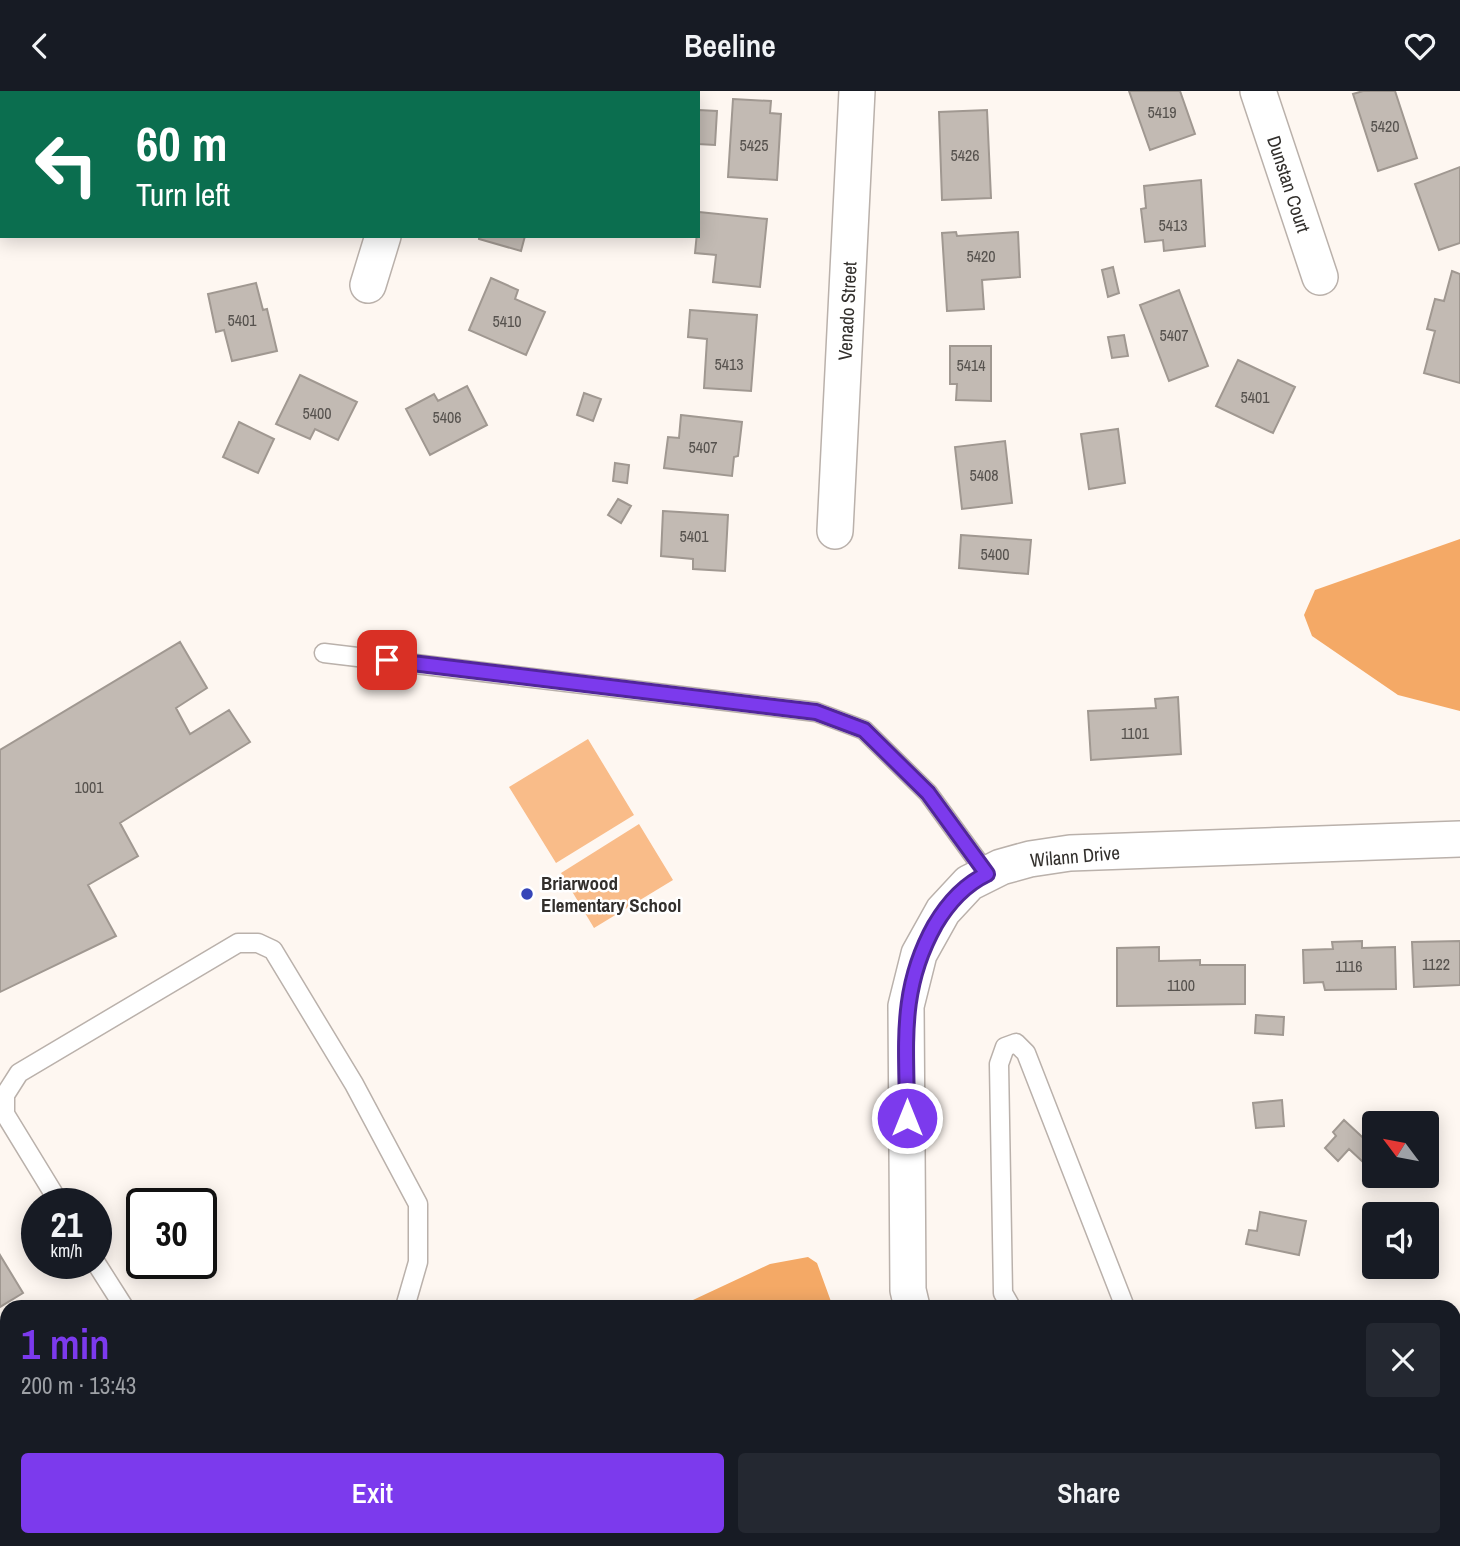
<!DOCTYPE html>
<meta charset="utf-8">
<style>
body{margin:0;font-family:"Archivo Narrow",sans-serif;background:#242831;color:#f1f3f6;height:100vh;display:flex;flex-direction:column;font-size:26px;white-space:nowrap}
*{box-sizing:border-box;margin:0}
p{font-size:23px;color:#9ea1a6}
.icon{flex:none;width:38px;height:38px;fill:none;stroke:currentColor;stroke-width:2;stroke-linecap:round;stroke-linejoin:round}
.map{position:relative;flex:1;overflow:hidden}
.details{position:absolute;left:0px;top:1209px;width:1461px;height:247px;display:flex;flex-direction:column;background:#171b24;border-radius:21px 21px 0 0;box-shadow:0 4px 18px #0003}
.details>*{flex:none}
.guide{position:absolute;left:0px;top:0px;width:700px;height:147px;box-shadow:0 4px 18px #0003;background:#0b6e4f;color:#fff;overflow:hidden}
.needle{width:46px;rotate:302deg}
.tools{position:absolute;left:1362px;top:1020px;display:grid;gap:14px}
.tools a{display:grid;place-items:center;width:77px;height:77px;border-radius:7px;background:#171b24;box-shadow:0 4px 18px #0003;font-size:35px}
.speed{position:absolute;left:21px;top:1097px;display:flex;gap:14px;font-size:35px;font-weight:700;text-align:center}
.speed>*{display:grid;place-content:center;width:91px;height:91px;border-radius:50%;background:#171b24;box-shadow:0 4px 18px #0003;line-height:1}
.speed small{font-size:18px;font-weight:400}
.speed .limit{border:4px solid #111;border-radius:10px;background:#fff;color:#111}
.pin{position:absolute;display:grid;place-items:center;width:60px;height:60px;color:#fff;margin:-30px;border-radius:14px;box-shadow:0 4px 10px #0006}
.me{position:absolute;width:77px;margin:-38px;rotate:0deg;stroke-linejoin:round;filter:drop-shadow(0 0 5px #0008)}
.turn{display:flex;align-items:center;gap:24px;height:147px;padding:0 21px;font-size:32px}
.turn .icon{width:91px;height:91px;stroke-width:2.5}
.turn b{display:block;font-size:49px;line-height:60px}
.round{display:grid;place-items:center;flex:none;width:74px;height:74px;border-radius:7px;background:#242831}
.overview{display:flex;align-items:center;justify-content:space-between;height:119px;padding:0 21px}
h1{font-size:42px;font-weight:600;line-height:52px;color:#7c3aed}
.action{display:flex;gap:14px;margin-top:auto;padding:14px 21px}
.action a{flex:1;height:80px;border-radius:7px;background:#7c3aed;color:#fff;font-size:28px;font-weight:600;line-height:80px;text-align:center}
.action a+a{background:#242831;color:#f1f3f6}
header{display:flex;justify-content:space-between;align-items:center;height:91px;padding:0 21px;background:#171b24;font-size:32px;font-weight:600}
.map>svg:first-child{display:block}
.green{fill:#f9bc89}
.water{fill:#f4a966}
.building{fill:#c2bab3;stroke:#a09891;stroke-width:2}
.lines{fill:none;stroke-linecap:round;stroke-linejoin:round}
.lane-casing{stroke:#bab1ab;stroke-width:21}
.street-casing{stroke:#bab1ab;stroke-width:38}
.lane{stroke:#fff;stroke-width:18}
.street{stroke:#fff;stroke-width:35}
.route-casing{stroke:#51269a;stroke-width:18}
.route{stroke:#7c3aed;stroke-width:12}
.poi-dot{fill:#3645b8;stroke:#fff;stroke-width:2.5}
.labels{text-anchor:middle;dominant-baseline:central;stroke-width:5;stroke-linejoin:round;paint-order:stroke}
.number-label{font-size:16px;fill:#56524e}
.street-label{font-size:19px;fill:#322f2c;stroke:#fff}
.poi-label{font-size:19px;font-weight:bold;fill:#322f2c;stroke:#fff;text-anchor:start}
</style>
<header><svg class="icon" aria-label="back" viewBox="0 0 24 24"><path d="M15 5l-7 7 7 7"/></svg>Beeline<svg class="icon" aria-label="heart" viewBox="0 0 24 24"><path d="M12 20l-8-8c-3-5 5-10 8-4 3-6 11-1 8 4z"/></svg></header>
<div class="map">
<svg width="1460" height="1455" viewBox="0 0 1460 1455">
<rect width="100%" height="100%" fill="#fef7f1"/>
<path class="green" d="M588,648L634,724L556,772L509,696Z
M639,733L673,789L594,837L561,782Z"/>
<path class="water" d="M1460,448V620L1398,604L1312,545L1304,524L1315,499Z
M808,1166L817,1172L833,1216H678L770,1173Z"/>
<path class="building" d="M1129,0H1180L1195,43L1150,59Z
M1363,0H1395L1417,67L1378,80L1353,3Z
M733,8L771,10L770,22L781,23L777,89L728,86Z
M698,19L717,20L715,54L698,53Z
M987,19L991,107L942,109L939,21Z
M1460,76V152L1439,159L1415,93Z
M1201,89L1205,155L1164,160L1163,149L1145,151L1141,118L1146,117L1144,95Z
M699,121L767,128L760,196L713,191L716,164L695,162Z
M956,141L957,145L1018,141L1020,186L982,189L984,218L947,220L942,142Z
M479,145H525L521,160L479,148Z
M1113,176L1119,202L1108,206L1102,179Z
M1452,180L1460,183V292L1424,282L1435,240L1427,238L1435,208L1444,210Z
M491,187L518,199L515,208L545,221L526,264L469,239Z
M256,192L263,219L267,218L277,260L232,270L224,239L216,241L208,203Z
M1179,199L1208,275L1169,290L1140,214Z
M690,219L757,224L751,300L704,297L707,248L688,246Z
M1124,244L1128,265L1112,267L1108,246Z
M950,255H991V310L956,309L957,293H950Z
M1238,269L1295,296L1273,342L1216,315Z
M300,284L357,311L338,349L315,338L310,348L276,333Z
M467,295L487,334L430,364L406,318L434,303L438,310Z
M584,302L601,308L593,330L577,324Z
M681,324L742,331L738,365L734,366L732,385L664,377L668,346L679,347Z
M239,331L274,348L258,382L223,366Z
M1118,338L1125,392L1089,398L1081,343Z
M1005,350L1012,412L962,418L955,356Z
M615,372L629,374L627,392L613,390Z
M618,408L631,415L621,432L608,424Z
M663,420L728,424L725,480L693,478V468L661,465Z
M961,444L1031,449L1028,483L959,477Z
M180,551L207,597L176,617L190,643L229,619L250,651L120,732L138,765L88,794L116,845L0,901V659Z
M1178,606L1181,663L1091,669L1088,620L1156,617L1155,608Z
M1362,850V857L1395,856L1396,898L1325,899L1323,891L1304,892L1303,859L1333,858L1332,851Z
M1460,850V894L1414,896L1412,851Z
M1159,856V870L1200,869V874H1245V913L1117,915V857Z
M1256,924L1284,926L1283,944L1255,942Z
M1282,1009L1284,1035L1256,1037L1253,1012Z
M1344,1029L1374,1057L1364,1072L1349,1058L1338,1070L1325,1057L1336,1045L1333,1041Z
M1260,1121L1306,1130L1299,1164L1246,1153L1249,1139L1257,1140Z
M0,1164L23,1202L0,1216Z"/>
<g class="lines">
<g class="lane-casing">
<path id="lane" d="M324,562L816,621L864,639L928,702L987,783
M60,1113L5,1023V1004L19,982L238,852H258L273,859L354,993L418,1113V1171L405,1216
M96,1172L124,1216
M1011,1216L1003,1202L999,973L1005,956L1016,952L1026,962L1125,1216
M1454,1336L1460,1337
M0,1355L7,1359
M175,1449L188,1455
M349,1455L394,1449
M1147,1455L1177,1449"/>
</g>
<g class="street-casing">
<path id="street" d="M1258,0L1320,186
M424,2L425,0
M368,194L383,145
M835,440L857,0
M912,1216L908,1199L906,915L919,863L943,820L969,792L1001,776L1030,768L1070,762L1460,748
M1218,1449L1223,1455"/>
</g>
<use href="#lane" class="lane"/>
<use href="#street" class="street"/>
</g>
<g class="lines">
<g class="route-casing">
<path id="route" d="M387,569L816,621L864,639L928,702L987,783C964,794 948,812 935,834C898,900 907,955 907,1027"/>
</g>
<use href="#route" class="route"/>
</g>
<circle class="poi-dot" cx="527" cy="803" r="7"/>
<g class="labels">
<g class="number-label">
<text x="1162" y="21">5419</text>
<text x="1385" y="35">5420</text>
<text x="754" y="54">5425</text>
<text x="965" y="64">5426</text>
<text x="1173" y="134">5413</text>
<text x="981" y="165">5420</text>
<text x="242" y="229">5401</text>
<text x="507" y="230">5410</text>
<text x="1174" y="244">5407</text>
<text x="729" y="273">5413</text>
<text x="971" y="274">5414</text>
<text x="1255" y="306">5401</text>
<text x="317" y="322">5400</text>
<text x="447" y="326">5406</text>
<text x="703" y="356">5407</text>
<text x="984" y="384">5408</text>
<text x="694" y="445">5401</text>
<text x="995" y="463">5400</text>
<text x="1135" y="642">1101</text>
<text x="89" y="696">1001</text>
<text x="1436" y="873">1122</text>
<text x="1349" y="875">1116</text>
<text x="1181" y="894">1100</text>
</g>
<g class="street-label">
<text transform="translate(1289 93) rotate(72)">Dunstan Court</text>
<text transform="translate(847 220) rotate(-87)">Venado Street</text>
<text transform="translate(1075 765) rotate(-5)">Wilann Drive</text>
</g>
<g class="poi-label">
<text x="541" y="792">Briarwood<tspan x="541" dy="22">Elementary School</tspan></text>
</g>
</g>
</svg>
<div class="tools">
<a><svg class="needle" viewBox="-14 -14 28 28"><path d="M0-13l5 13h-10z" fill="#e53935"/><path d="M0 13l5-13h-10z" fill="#9ea1a6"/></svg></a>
<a><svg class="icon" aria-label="sound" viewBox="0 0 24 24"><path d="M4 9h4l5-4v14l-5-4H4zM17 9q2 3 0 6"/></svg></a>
</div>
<div class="speed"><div>21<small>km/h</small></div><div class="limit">30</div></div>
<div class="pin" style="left:387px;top:569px;background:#d93025"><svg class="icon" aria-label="arrive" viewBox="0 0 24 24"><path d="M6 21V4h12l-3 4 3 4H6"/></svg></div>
<svg class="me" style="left:907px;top:1027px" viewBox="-20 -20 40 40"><circle r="17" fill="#7c3aed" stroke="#fff" stroke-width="3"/><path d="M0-11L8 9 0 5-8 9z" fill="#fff"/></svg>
<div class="guide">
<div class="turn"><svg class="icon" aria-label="left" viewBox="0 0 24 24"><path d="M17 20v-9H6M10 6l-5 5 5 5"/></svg><div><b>60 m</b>Turn left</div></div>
</div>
<section class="details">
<div class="overview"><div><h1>1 min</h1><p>200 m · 13:43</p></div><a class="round"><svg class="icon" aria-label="close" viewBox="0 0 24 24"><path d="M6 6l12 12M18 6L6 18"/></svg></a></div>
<div class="action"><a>Exit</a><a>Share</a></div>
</section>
</div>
